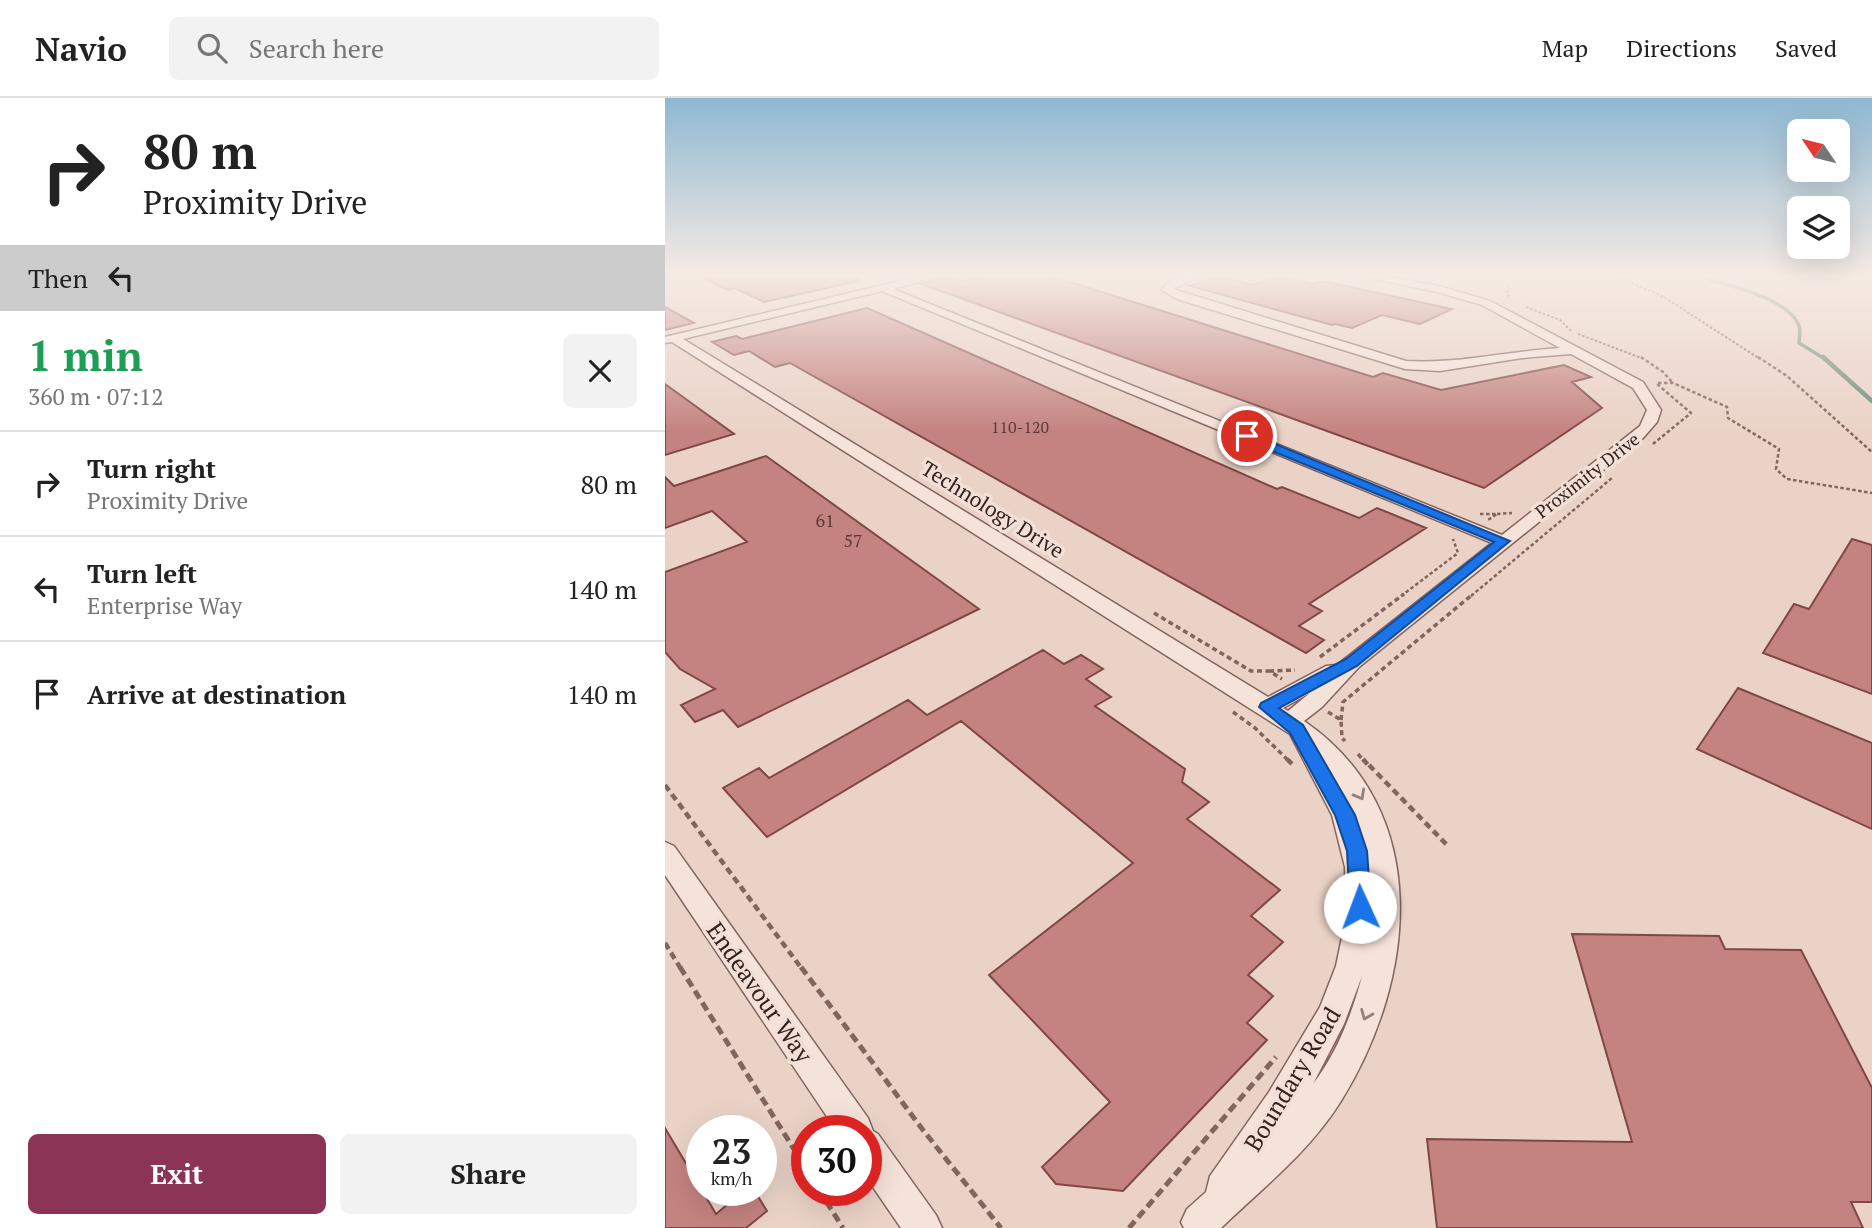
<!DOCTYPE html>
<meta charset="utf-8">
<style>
body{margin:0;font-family:"PT Serif",serif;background:#f2f2f2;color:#222;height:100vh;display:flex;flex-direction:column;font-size:26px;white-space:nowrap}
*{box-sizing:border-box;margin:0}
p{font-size:23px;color:#767676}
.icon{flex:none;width:38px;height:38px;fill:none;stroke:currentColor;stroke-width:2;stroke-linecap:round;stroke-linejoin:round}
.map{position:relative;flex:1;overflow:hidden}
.side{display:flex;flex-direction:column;background:#fff;width:665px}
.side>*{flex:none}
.top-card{background:#fff;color:#222;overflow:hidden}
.needle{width:46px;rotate:305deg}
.controls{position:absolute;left:1122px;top:21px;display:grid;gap:14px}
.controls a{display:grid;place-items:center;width:63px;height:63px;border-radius:10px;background:#fff;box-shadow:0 7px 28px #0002;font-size:35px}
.speed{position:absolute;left:21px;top:1017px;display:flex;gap:14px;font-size:35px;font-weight:700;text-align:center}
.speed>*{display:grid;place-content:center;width:91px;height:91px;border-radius:50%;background:#fff;box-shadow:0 7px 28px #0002;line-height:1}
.speed small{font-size:18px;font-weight:400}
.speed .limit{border:10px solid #d22;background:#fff;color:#111}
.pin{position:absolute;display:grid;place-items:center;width:60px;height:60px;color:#fff;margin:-30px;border:4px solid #fff;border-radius:50%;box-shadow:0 2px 7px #0007}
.me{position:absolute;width:77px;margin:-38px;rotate:358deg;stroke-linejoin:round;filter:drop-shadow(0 0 5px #0008)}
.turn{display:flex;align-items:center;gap:24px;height:147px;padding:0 28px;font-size:32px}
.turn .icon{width:91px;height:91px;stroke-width:2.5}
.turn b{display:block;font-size:49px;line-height:60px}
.then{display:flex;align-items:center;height:66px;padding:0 28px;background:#0003;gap:14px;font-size:26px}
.round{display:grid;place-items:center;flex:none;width:74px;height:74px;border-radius:10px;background:#f2f2f2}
.head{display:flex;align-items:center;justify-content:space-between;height:119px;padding:0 28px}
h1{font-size:42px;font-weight:700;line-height:52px;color:#1e9e55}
.primary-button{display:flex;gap:14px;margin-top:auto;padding:14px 28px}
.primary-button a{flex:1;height:80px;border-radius:10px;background:#8c3455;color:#fff;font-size:28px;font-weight:700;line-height:80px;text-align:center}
.primary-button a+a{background:#f2f2f2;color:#222}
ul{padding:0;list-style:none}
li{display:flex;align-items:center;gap:21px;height:105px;padding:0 28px;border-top:2px solid #e0e0e0}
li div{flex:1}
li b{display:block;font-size:26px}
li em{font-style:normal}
header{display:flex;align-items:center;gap:42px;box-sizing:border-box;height:98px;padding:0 35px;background:#fff;border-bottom:2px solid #e0e0e0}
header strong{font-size:33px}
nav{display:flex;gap:38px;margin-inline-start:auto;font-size:24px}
.search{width:490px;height:63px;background:#f2f2f2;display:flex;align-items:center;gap:18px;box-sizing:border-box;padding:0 24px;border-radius:10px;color:#767676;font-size:26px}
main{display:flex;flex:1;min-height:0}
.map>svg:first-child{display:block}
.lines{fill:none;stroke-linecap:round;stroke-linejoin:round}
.stream-far1{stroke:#6f8b79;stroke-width:3.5}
.stream{stroke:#6f8b79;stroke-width:4.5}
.building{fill:#c48380;stroke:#804746;stroke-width:2}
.minor-casing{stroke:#83645e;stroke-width:3}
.path-far4{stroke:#83645e;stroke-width:2;stroke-dasharray:2.5 2;stroke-linecap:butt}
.path-far3{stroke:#83645e;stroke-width:2.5;stroke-dasharray:3.5 2.5;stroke-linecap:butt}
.path-far2{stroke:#83645e;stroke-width:3.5;stroke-dasharray:5 3.5;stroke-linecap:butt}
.path-far1{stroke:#83645e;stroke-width:4.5;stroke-dasharray:7 4.5;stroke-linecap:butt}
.path{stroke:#83645e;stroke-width:5;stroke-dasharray:9 5;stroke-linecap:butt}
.minor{fill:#f5e2d9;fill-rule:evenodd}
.oneway{stroke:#95827c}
.route{fill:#1a73e8;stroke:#114b97;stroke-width:2}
.labels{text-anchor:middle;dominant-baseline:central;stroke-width:7;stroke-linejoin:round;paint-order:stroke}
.far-number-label{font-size:16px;fill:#593a38}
.far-street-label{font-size:18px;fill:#352220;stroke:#f2dfd5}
.number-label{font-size:18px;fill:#593a38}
.street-label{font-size:21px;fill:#352220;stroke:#f2dfd5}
.near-street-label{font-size:24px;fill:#352220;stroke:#f2dfd5}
</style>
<header>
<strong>Navio</strong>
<div class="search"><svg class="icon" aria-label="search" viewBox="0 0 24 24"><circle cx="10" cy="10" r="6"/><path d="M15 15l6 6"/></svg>Search here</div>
<nav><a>Map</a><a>Directions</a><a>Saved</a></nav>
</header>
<main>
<section class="side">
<div class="top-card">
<div class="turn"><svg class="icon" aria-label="right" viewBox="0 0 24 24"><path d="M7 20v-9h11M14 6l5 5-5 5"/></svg><div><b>80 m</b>Proximity Drive</div></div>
<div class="then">Then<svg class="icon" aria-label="left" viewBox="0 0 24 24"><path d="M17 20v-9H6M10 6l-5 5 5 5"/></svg></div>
</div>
<div class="head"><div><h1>1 min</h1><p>360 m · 07:12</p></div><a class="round"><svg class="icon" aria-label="close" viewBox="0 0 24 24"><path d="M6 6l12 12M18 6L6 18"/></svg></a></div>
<ul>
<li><svg class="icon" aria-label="right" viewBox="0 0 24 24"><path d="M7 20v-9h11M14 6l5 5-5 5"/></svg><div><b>Turn right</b><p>Proximity Drive</p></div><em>80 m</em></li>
<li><svg class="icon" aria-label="left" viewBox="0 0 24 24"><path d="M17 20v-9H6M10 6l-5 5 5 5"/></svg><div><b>Turn left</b><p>Enterprise Way</p></div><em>140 m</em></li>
<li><svg class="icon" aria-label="arrive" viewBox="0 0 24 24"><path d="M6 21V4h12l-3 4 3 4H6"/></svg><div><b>Arrive at destination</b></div><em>140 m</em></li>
</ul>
<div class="primary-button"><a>Exit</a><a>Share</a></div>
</section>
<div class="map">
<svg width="1207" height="1130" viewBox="0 0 1207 1130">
<rect width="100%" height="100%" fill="#ead2c6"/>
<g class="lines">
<path class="stream-far1" d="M1027,176C1054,186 1124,198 1134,228C1136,233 1134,240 1134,245L1160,261"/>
<path class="stream" d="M1158,259L1207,303"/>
</g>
<path class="building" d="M29,176H193L194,183L99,204L70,190L63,192Z
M338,176H379L708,279L718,275L776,292L899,267L926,279L907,284L937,310L819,390L257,186L283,178L297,183L323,177Z
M554,178L588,187L613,178L648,186L658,183L787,211L755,226L717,217L687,230L670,226L667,227L525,188Z
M0,209L29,225L0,232Z
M202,210L612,391L617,389L694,420L712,410L761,430L644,506L657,513L634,528L659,542L641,555L125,265L110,269L84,253L69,257L47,244L71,238L77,241Z
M0,286L69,336L0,357Z
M101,358L314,511L73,629L58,612L30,624L16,607L50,591L15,571L0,554V474L82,444L47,413L0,430V379L9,388Z
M1187,441L1207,447V596L1098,555L1129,506L1144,511Z
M378,552L399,566L416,557L438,571L421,581L446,599L430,608L520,671L517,684L544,704L522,721L615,792L586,818L618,844L583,877L608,898L582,925L602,942L458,1093L391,1086L377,1069L445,1004L324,877L468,765L296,623L102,739L58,690L94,670L104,680L243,602L262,617Z
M1073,590L1207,645V731L1032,651Z
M907,836L1054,838L1060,851L1136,852L1207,990V1104H1186L1198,1130H772L762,1041L967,1044Z
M0,1030L51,1116L80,1092H89L102,1113L81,1130H0Z"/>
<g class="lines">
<g class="minor-casing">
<path id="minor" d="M264,176H282L228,191L837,437L975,328L982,312L968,290L906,256L857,260L775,273L740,271L512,201L497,192C506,178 523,176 539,176L508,191L741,263C793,266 843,253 895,250L817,207L772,194L687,176H709L774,188L825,203L978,284L996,312L992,324L978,340L694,569L657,609L639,623C770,713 751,882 676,1003C645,1053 598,1090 556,1130H519L516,1124L522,1111L541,1094L545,1078L604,994L655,909L671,868L681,820L680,769L667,717L625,636L7,244L0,245V239L4,238ZM217,193L827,445L672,567L661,568L603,599L18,241ZM645,595L623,613L618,610ZM697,878C687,916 672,955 648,986L679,926Z
M0,744L9,748L203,1020L208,1033L213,1036L271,1117L277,1130H236L201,1079V1032H171L0,777Z"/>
</g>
<path class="path-far4" d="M665,176L679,179
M946,176L999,199L1095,261
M844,188L842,195L845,201
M861,209L895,222L906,233
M913,236L979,261"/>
<path class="path-far3" d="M976,259L998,274L1008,285
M1093,259L1122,278L1207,354
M993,285H1008L1062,309L1063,320L1114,351L1111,371L1122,381L1207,395
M988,346L1026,315L992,286
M815,416H832L823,422
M832,416L847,415
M736,498L793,455L788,441
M806,498L947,380"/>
<path class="path-far2" d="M489,515L586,573H604L617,581
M655,559L739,496
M604,573L630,572
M568,614L590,630L624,663
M663,614L676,622L677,640L680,643
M676,622L678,604L808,496
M693,656L699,663"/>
<path class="path-far1" d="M622,661L628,667
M698,661L703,667
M704,667L782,747
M0,687L137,871
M0,845L16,871"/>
<path class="path" d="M15,869L142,1072
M136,869L258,1032L336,1130
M154,1092L178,1130
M464,1130L611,959"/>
<use href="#minor" class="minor"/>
</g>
<defs><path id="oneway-chevron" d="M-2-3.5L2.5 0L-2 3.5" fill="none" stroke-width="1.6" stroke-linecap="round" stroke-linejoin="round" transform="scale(1.75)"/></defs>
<g class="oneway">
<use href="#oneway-chevron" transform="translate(695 697) rotate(61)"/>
<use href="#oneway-chevron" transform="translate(701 917) rotate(112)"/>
</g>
<linearGradient id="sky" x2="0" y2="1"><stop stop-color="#8eb8d1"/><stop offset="0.53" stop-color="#f6ebe5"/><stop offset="1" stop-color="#f6ebe5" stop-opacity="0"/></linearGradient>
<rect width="1207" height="334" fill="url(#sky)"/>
<path class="route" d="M578,336H586L845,443L692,568L614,610L638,627L690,717L702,753L706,809L703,816L695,818L688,816L685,809L682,753L670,717L625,635L594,609L596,605L681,561L829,444L578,341Z"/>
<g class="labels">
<g class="far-number-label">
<text x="355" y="329">110-120</text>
</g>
<g class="far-street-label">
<text transform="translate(922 377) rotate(-38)">Proximity Drive</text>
</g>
<g class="number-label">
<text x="160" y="422">61</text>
<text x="188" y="442">57</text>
</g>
<g class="street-label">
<text transform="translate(328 411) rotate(32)">Technology Drive</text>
</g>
<g class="near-street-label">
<text transform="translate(95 894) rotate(55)">Endeavour Way</text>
<text transform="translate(627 981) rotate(-59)">Boundary Road</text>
</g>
</g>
</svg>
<div class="controls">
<a><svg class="needle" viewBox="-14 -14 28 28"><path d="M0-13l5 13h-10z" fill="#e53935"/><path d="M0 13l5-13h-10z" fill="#767676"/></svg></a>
<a><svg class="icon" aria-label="layers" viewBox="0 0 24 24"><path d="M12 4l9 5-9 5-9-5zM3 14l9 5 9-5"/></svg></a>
</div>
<div class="speed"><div>23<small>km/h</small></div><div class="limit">30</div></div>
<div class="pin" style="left:582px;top:338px;background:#d93025"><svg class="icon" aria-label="arrive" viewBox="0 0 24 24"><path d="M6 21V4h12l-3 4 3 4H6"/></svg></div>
<svg class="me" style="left:695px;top:809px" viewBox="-20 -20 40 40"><circle r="19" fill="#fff"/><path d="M0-13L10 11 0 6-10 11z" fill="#1a73e8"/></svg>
</div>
</main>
